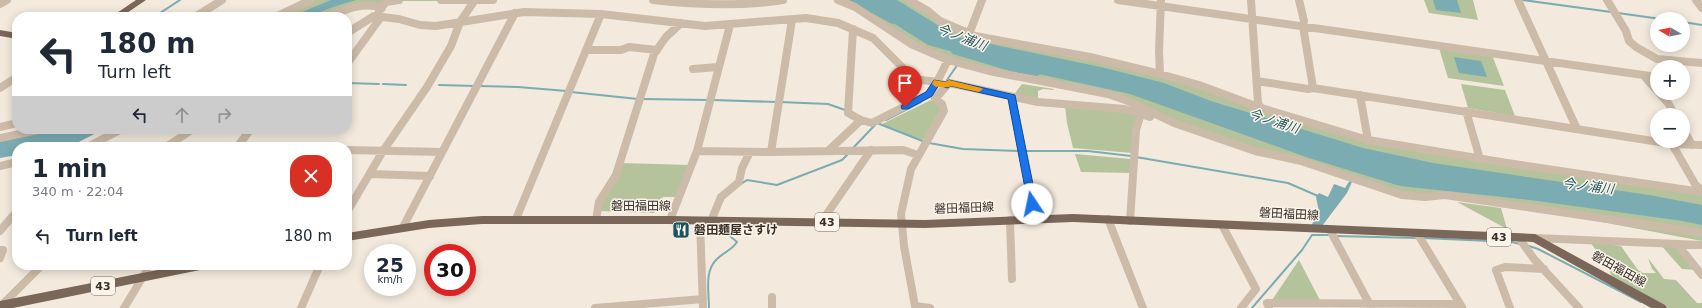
<!DOCTYPE html>
<meta charset="utf-8">
<style>
body{margin:0;font-family:"DejaVu Sans","Noto Sans JP",sans-serif;background:#f6f6f7;color:#1f2937;height:100vh;display:flex;flex-direction:column;font-size:15px;white-space:nowrap}
*{box-sizing:border-box;margin:0}
p{font-size:13px;color:#747a83}
.icon{flex:none;width:22px;height:22px;fill:none;stroke:currentColor;stroke-width:2;stroke-linecap:round;stroke-linejoin:round}
.map{position:relative;flex:1;overflow:hidden}
.details{position:absolute;left:12px;top:142px;width:340px;height:128px;display:flex;flex-direction:column;background:#fff;border-radius:16px;box-shadow:0 2px 10px #0003}
.details>*{flex:none}
.banner{position:absolute;left:12px;top:12px;width:340px;height:122px;border-radius:16px;box-shadow:0 2px 10px #0003;background:#fff;color:#1f2937;overflow:hidden}
.needle{width:26px;rotate:279deg}
.tools{position:absolute;left:1650px;top:12px;display:grid;gap:8px}
.tools a{display:grid;place-items:center;width:40px;height:40px;border-radius:50%;background:#fff;box-shadow:0 2px 10px #0003;font-size:20px}
.speed{position:absolute;left:364px;top:244px;display:flex;gap:8px;font-size:20px;font-weight:700;text-align:center}
.speed>*{display:grid;place-content:center;width:52px;height:52px;border-radius:50%;background:#fff;box-shadow:0 2px 10px #0003;line-height:1}
.speed small{font-size:10px;font-weight:400}
.speed .limit{border:6px solid #d22;background:#fff;color:#111}
.pin{position:absolute;display:grid;place-items:center;width:34px;height:34px;color:#fff;margin:-41px -17px;border-radius:50% 50% 50% 0;rotate:-45deg;box-shadow:0 0 4px #0007}
.pin .icon{rotate:45deg}
.me{position:absolute;width:44px;margin:-22px;rotate:349deg;stroke-linejoin:round;filter:drop-shadow(0 0 3px #0008)}
.turn{display:flex;align-items:center;gap:14px;height:84px;padding:0 20px;font-size:18px}
.turn .icon{width:52px;height:52px;stroke-width:2.5}
.turn b{display:block;font-size:28px;line-height:34px}
.lanes{display:flex;align-items:center;height:38px;padding:0 20px;background:#0003;justify-content:center;gap:20px;direction:ltr}
.lanes .off{opacity:.35}
.round{display:grid;place-items:center;flex:none;width:42px;height:42px;border-radius:16px;background:#f6f6f7}
.summary{display:flex;align-items:center;justify-content:space-between;height:68px;padding:0 20px}
h1{font-size:24px;font-weight:800;line-height:30px}
ul{padding:0;list-style:none}
li{display:flex;align-items:center;gap:12px;height:52px;padding:0 20px}
li div{flex:1}
li b{display:block;font-size:15px}
li em{font-style:normal}
.map>svg:first-child{display:block}
.green{fill:#b4c39c}
.water{fill:#7bacb2}
.lines{fill:none;stroke-linecap:round;stroke-linejoin:round}
.stream{stroke:#7bacb2;stroke-width:2}
.river{fill:#7bacb2;fill-rule:evenodd}
.minor{stroke:#ccbba8;stroke-width:8}
.major{fill:#7b6759;fill-rule:evenodd}
.route{fill:#1a73e8;stroke:#114b97}
.slow{fill:#f59e0b}
.labels{text-anchor:middle;dominant-baseline:central;stroke-width:3;stroke-linejoin:round;paint-order:stroke}
.shield{fill:#fbf4ea;stroke:#736a63;stroke-width:1}
.shield-label{font-size:11px;font-weight:bold;fill:#392f29}
.street-label{font-size:12px;fill:#392f29;stroke:#fbf4ea}
.poi-label{font-size:12px;font-weight:bold;fill:#392f29;stroke:#fbf4ea;text-anchor:start}
.water-label{font-size:13px;font-style:italic;fill:#1c545c;stroke:#fbf4ea}
</style>
<div class="map">
<svg width="1702" height="308" viewBox="0 0 1702 308">
<rect width="100%" height="100%" fill="#f3eadd"/>
<path class="green" d="M314,0H491L474,1H390L330,17H275Z
M834,0H909L960,30L1153,74L1380,145L1702,194V241L1491,201L1402,195L1250,149L1098,91L943,58L855,7Z
M1424,0H1473L1478,20L1429,13Z
M1439,48L1492,55L1504,86L1448,78Z
M1022,84L1054,89L1053,90L1043,89L1038,91V102L1012,97Z
M1461,84L1505,90L1515,116L1468,108Z
M931,100L937,103L941,109L923,140L880,125Z
M1065,106L1130,111L1138,115L1132,153L1073,148L1067,123Z
M1075,154L1131,159L1133,173L1081,172Z
M620,163L691,165L676,197H663L654,213L598,211Z
M1457,202L1501,208L1507,229Z
M1590,242L1621,246L1638,270L1643,273H1656L1652,269L1648,258L1664,279L1676,280L1697,303H1702V308H1667L1614,280L1604,261Z
M1659,243L1678,245L1698,270L1682,269Z
M1299,260L1322,304L1270,303Z"/>
<path class="water" d="M331,0H356L330,8L309,17H290Z
M852,0H897L957,37L1105,68L1164,83L1211,101L1363,148L1433,163L1649,195L1702,205V225L1683,221L1530,200L1400,186L1309,158L1130,94L1007,67L928,45L882,16Z
M1433,0H1457L1461,13L1436,10Z
M1454,57L1481,61L1487,77L1459,73Z
M58,129H104L75,144L60,147H17V155L0,158V141Z
M1350,180L1352,182L1347,193L1322,226H1311L1319,212L1316,197L1319,193L1328,197L1334,184L1345,188Z"/>
<g class="lines">
<path class="stream" d="M1523,0L1611,12
M1618,13L1661,19
M154,17L180,0
M1683,22L1702,25
M947,80L958,64
M347,83L379,84
M383,84L406,85
M439,85L475,86
M479,86L518,87L567,91
M571,92L638,99
M642,99L708,100
M712,100L776,102
M780,102L828,104L845,110
M886,120L921,102
M877,123L925,142
M49,129L56,130
M929,143L963,149L1020,151
M853,148L875,125
M1024,151H1088L1131,156
M1136,157L1288,183L1318,196
M741,184L747,180L777,185L842,160L849,153
M1312,235H1331
M1335,236L1417,238
M1423,238L1512,242L1520,244
M1529,246L1538,249L1641,302
M709,308C709,292 704,271 717,259C724,252 732,250 737,242L718,226
M1252,308L1302,250L1312,235"/>
<path class="river" d="M848,0H859L898,21L893,24L890,23Z
M956,49L1018,67L1041,71L1042,73L1037,76L1013,72L953,54L951,52L953,50Z"/>
<path class="minor" d="M441,0H493
M653,0C697,5 739,7 783,0
M838,0L855,7L911,44L948,60L989,71L1108,94L1128,101L1174,123L1255,151L1301,161L1402,195L1425,197L1445,195L1702,233
M909,0L928,11L940,21L975,36L1090,57L1160,74L1199,85L1261,108L1368,140L1507,163L1702,192
M1118,0L1657,77
M1251,0L1258,103L1261,108
M1299,0L1304,21L1303,26L1313,88L1672,144L1702,145
M1518,0L1577,129
M1607,0L1626,31L1629,41L1636,47L1657,59L1702,63
M1696,0L1702,8
M0,4L7,0
M379,11L386,2L399,0
M195,17L222,0
M275,17L311,0
M327,17C345,10 363,1 382,8
M347,33L374,16L399,19L420,25L436,26L524,12L601,14L705,26L806,18L838,23L873,38L914,79L937,82L929,94L872,123L861,120
M967,33L971,29L982,0
M586,50H621L629,47L657,50
M347,64L381,17
M693,69L718,67
M1160,74L1159,52L1161,0
M1644,76L1657,91
M1257,81L1308,89L1313,88
M942,84L937,82L948,60
M0,88L17,77
M1659,93L1668,103L1675,115
M1360,95L1368,140
M1012,97L1035,219
M1466,111L1480,159
M0,127L17,123
M1683,129L1692,145
M0,138L43,129
M1672,144L1695,184L1702,191
M87,147L122,129
M166,147L193,129
M237,147L251,129
M347,150L442,152
M697,151L771,152L903,150L918,155
M828,151L861,120L848,113L853,29
M771,152L792,20
M0,166L17,162
M370,174L430,176
M347,212L383,151L427,87L451,46L460,22L475,0
M516,219L601,14
M1108,219L1143,308
M596,220L599,202L616,175L654,54L666,37L681,23
M670,220L697,151L730,25
M1010,220L1012,279
M700,221L703,308
M711,221L721,197L739,182L742,168L750,152
M822,221L871,150
M1130,221L1136,130L1141,113
M1222,225L1256,289L1241,308
M403,227L515,13
M1330,230L1371,307
M0,231L17,211
M1417,233L1462,307
M1519,238L1534,259L1579,308
M1535,238L1702,245
M1677,244L1702,275
M0,250H3L0,258
M772,297V308
M0,307L42,265
M124,308L150,265
M301,308L320,265
M595,308L703,299
M930,308L915,306L904,246L901,214L911,169L944,111L942,104L935,99L949,83L1038,102L1125,109L1150,117
M1269,308L1267,303L1460,304
M1510,308L1496,270L1505,267L1544,269"/>
<path class="major" d="M136,0H146L121,17H111Z
M0,30L17,33V39L0,36Z
M1073,214L1535,234L1665,305L1667,308H1651L1533,242L1073,222L925,228L670,224H482L429,228L347,241V233L429,220L482,216H670L925,220Z
M183,265H211L209,268L205,269L13,308H0V301Z"/>
</g>
<path class="route" d="M934,80L945,82L949,80L1015,95L1037,204L1036,206H1029L1028,204L1008,99L951,86L947,88L939,85L932,96L908,109H902L901,107L902,105L926,92Z"/>
<path class="slow" d="M934,80L945,82L949,80L981,88L983,89L979,92L951,86C946,89 941,85 936,87L932,84Z"/>
<defs>
<g id="restaurant-square" transform="scale(0.9)"><rect x="-9" y="-9" width="18" height="18" rx="4" fill="#1c545c" stroke="#fbf4ea"/><path d="M-5-6h1v4h1v-4h1v4h1v-4h1v5L-1.5 .5V6h-2V.5L-5-1ZM5-6V6H3V1.5H1.5Q1.5-4 5-6Z" fill="#fff"/></g>
</defs>
<g fill-rule="evenodd">
<use href="#restaurant-square" x="681" y="230"/>
</g>
<g class="labels">
<g class="shield">
<rect x="815" y="213" width="24" height="18" rx="3"/>
<rect x="1487" y="228" width="24" height="18" rx="3"/>
<rect x="91" y="277" width="24" height="18" rx="3"/>
</g>
<g class="shield-label">
<text x="827" y="222">43</text>
<text x="1499" y="237">43</text>
<text x="103" y="286">43</text>
</g>
<g class="street-label">
<text x="641" y="206">磐田福田線</text>
<text transform="translate(964 208) rotate(-2)">磐田福田線</text>
<text transform="translate(1289 214) rotate(3)">磐田福田線</text>
<text transform="translate(1619 269) rotate(29)">磐田福田線</text>
</g>
<g class="poi-label">
<text x="694" y="230">磐田麺屋さすけ</text>
</g>
<g class="water-label">
<text transform="translate(962 37) rotate(21)">今ノ浦川</text>
<text transform="translate(1274 121) rotate(18)">今ノ浦川</text>
<text transform="translate(1588 186) rotate(7)">今ノ浦川</text>
</g>
</g>
</svg>
<div class="tools">
<a><svg class="needle" viewBox="-14 -14 28 28"><path d="M0-13l5 13h-10z" fill="#e53935"/><path d="M0 13l5-13h-10z" fill="#747a83"/></svg></a>
<a>+</a>
<a>−</a>
</div>
<div class="speed"><div>25<small>km/h</small></div><div class="limit">30</div></div>
<div class="pin" style="left:905px;top:107px;background:#d93025"><svg class="icon" aria-label="arrive" viewBox="0 0 24 24"><path d="M6 21V4h12l-3 4 3 4H6"/></svg></div>
<svg class="me" style="left:1032px;top:204px" viewBox="-20 -20 40 40"><circle r="19" fill="#fff"/><path d="M0-13L10 11 0 6-10 11z" fill="#1a73e8"/></svg>
<div class="banner">
<div class="turn"><svg class="icon" aria-label="left" viewBox="0 0 24 24"><path d="M17 20v-9H6M10 6l-5 5 5 5"/></svg><div><b>180 m</b>Turn left</div></div>
<div class="lanes"><svg class="icon" aria-label="left" viewBox="0 0 24 24"><path d="M17 20v-9H6M10 6l-5 5 5 5"/></svg><svg class="icon off" aria-label="ahead" viewBox="0 0 24 24"><path d="M12 20V5M6 11l6-6 6 6"/></svg><svg class="icon off" aria-label="right" viewBox="0 0 24 24"><path d="M7 20v-9h11M14 6l5 5-5 5"/></svg></div>
</div>
<section class="details">
<div class="summary"><div><h1>1 min</h1><p>340 m · 22:04</p></div><a class="round" style="background:#d93025;color:#fff"><svg class="icon" aria-label="close" viewBox="0 0 24 24"><path d="M6 6l12 12M18 6L6 18"/></svg></a></div>
<ul>
<li><svg class="icon" aria-label="left" viewBox="0 0 24 24"><path d="M17 20v-9H6M10 6l-5 5 5 5"/></svg><div><b>Turn left</b></div><em>180 m</em></li>
</ul>
</section>
</div>
